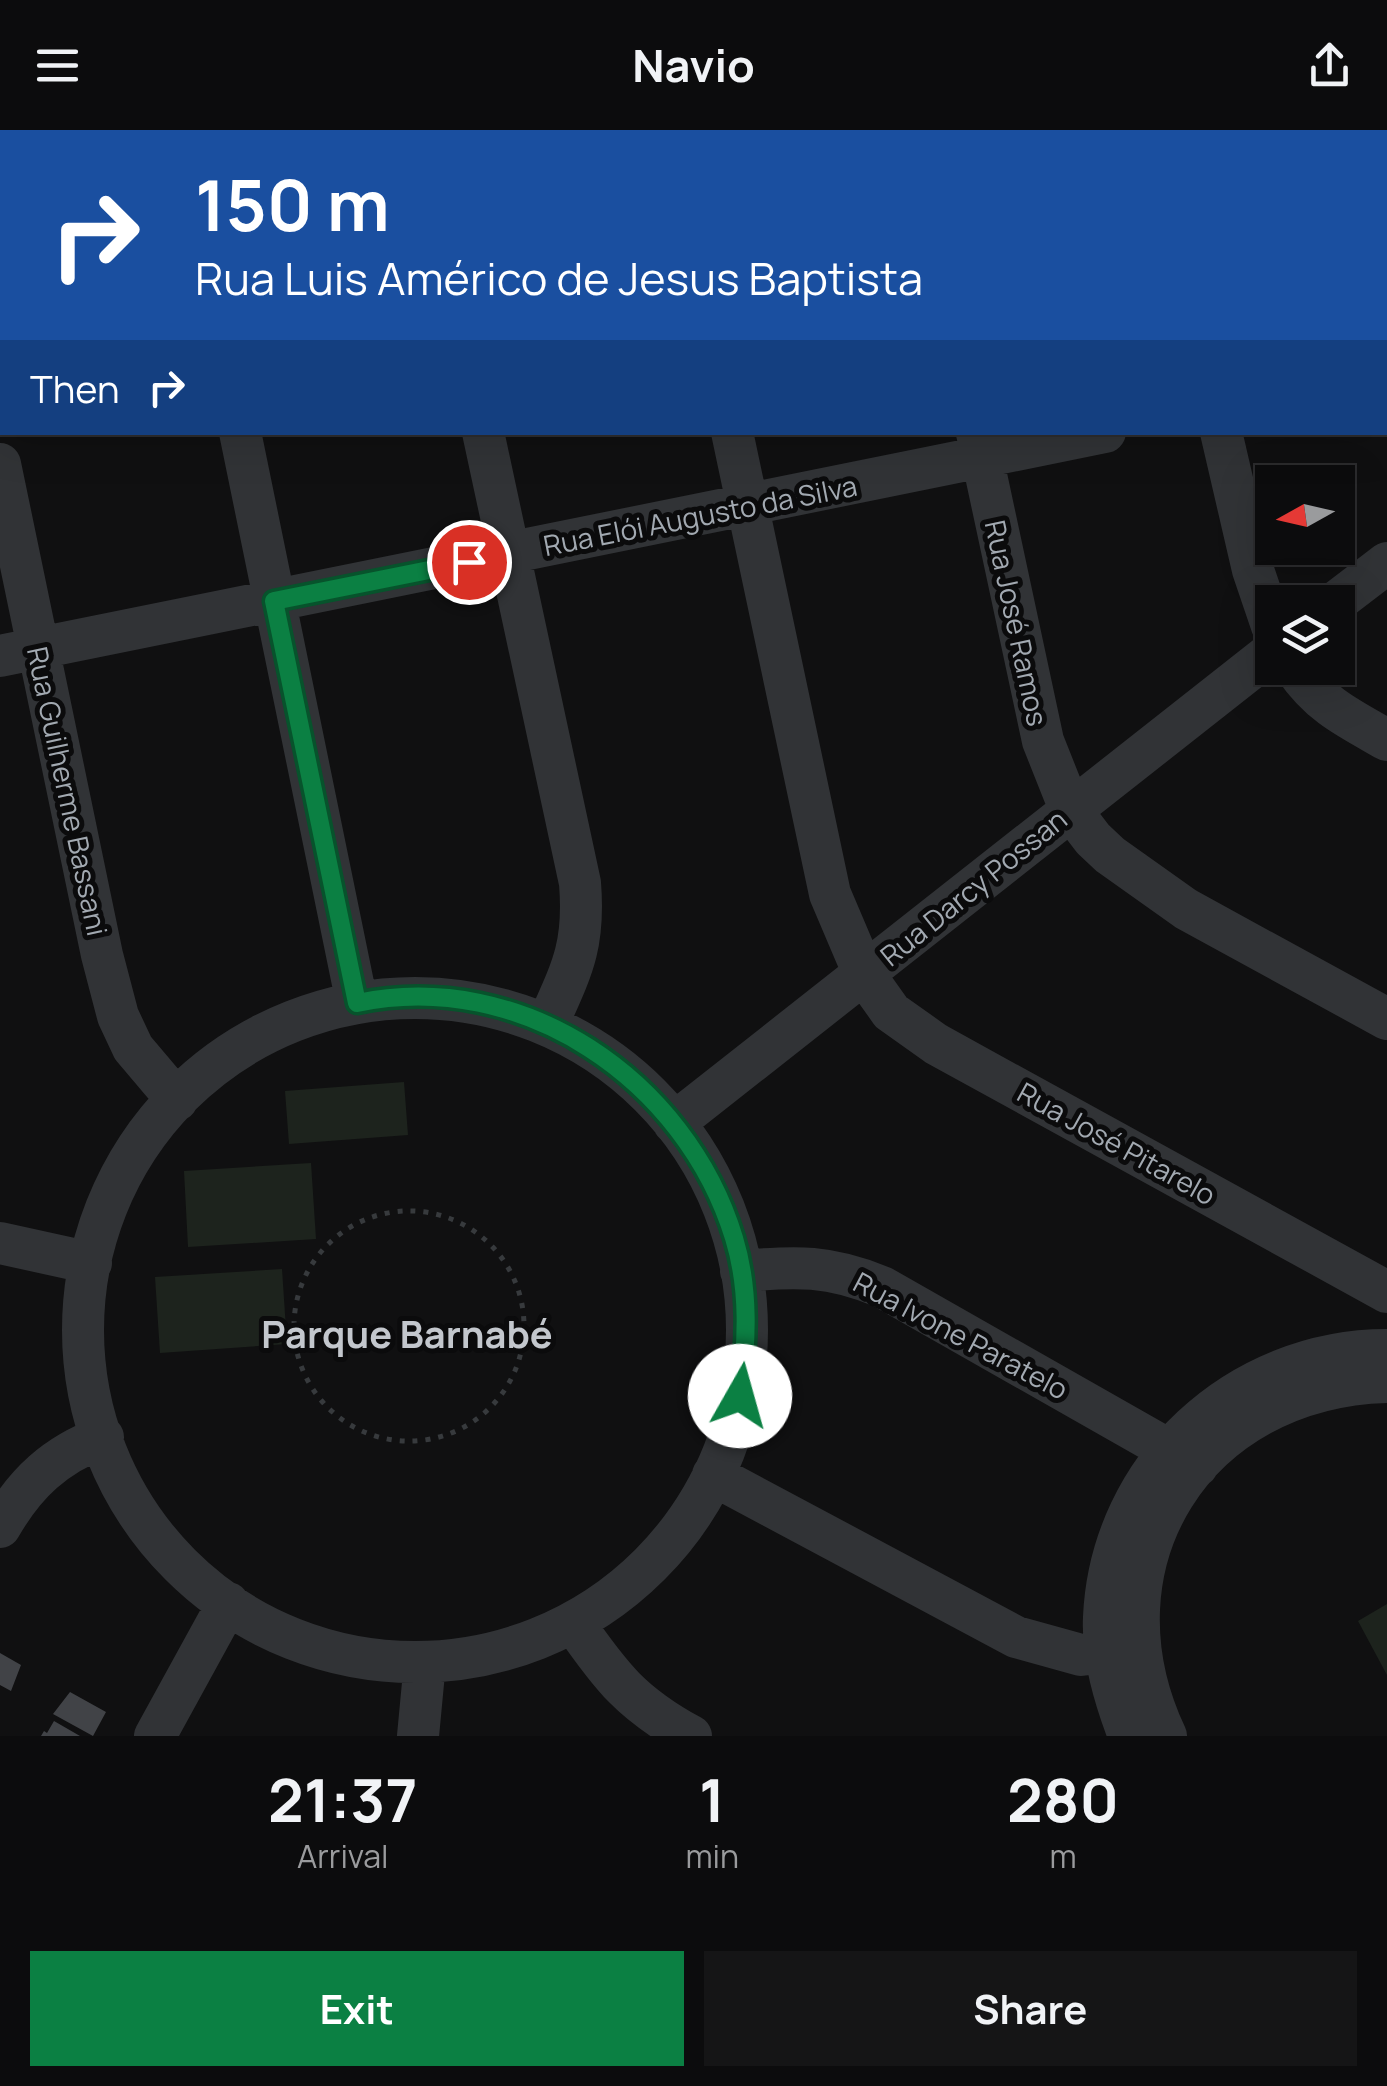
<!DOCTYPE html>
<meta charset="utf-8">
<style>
body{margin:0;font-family:Manrope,sans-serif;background:#151516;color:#f1f3f6;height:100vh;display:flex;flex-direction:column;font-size:38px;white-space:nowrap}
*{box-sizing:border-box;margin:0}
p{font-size:32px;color:#9a9b9d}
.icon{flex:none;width:55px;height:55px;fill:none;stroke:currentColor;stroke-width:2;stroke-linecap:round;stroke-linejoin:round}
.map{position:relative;height:1606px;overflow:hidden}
.panel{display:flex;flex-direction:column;background:#0c0c0d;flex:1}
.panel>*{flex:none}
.guide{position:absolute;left:0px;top:0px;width:1388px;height:305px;box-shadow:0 10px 40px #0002,0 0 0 2px #2c2c2e;background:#1a4fa0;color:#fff;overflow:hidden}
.needle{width:65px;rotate:262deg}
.controls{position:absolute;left:1255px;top:335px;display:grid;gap:20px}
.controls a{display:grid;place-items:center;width:100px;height:100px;border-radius:0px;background:#0c0c0d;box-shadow:0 10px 40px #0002,0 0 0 2px #2c2c2e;font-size:50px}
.pin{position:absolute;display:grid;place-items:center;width:85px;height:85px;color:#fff;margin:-42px;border:5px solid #fff;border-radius:50%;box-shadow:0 2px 10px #0007}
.me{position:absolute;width:110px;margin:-55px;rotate:7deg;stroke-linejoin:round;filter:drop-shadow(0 0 8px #0008)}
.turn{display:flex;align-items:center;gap:35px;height:210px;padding:0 30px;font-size:45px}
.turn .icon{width:130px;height:130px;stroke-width:2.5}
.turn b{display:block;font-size:70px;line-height:85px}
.then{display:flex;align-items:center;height:95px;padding:0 30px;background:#0003;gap:20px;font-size:38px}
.eta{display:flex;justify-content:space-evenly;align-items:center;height:170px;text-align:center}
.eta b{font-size:60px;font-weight:700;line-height:70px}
.action{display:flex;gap:20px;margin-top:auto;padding:20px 30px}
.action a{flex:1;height:115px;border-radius:0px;background:#0b8043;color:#fff;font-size:40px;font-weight:700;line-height:115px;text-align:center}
.action a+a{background:#151516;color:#f1f3f6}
header{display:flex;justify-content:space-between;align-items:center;height:130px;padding:0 30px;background:#0c0c0d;font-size:45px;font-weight:700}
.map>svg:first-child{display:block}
.green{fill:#1d231d}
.building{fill:#414347}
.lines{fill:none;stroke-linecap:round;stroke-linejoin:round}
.path{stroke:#373a3d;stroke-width:5;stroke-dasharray:5 8;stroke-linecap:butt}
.minor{stroke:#313336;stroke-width:42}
.route-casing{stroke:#07532c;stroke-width:25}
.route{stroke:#0b8043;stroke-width:18}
.labels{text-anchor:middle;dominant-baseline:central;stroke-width:10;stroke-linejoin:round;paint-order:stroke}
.street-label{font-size:28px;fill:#a2a9b1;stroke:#0b0b0c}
.district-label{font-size:38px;font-weight:bold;fill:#c3c7cd;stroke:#0b0b0c}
</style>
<header><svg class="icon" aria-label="menu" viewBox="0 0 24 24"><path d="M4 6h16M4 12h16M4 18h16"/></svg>Navio<svg class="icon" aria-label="share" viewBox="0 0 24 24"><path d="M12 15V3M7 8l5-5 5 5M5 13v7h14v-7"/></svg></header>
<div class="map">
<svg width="1387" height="1606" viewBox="0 0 1387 1606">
<rect width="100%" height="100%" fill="#101011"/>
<path class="green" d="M404,952L408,1005L289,1014L285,961Z
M311,1033L316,1109L188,1117L184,1041Z
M282,1139L287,1214L160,1223L155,1147Z
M1387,1474V1545L1358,1491Z"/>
<path class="building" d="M0,1523L21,1535L11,1561L0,1555Z
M70,1562L106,1582L93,1606L53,1584Z
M54,1591L80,1606H41L44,1601L47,1603Z"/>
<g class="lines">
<path class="path" d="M294 1196a115 115 0 1 1 230 0a115 115 0 1 1-230 0Z"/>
<path class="minor" d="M178,0V2
M422,0V2
M669,0V2
M914,0V2
M1158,0L1159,2
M1385,236H1387
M240,302L357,873
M483,302L580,753C585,816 572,839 547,895
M732,302L830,764L864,844L891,882L936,914L1387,1162
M1221,302L1253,440L1272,496
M977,303L1043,611L1070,679L1093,709L1110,725L1186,779L1387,889
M0,334L102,825L118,886L133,918L177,970
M1336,472L1387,433
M0,526L1105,302
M1295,538C1320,575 1348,588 1387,610
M83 1200a332 332 0 1 1 664 0a332 332 0 1 1-664 0Z
M674,993L1272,522
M0,1113L91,1133
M741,1141C796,1136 830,1135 882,1157L1197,1336
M713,1345L1016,1507L1081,1525L1134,1519
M0,1397C25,1353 55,1325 103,1307
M573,1492C611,1547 632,1574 691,1606
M155,1606L228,1473
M418,1606L425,1532
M1129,1606C1115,1569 1102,1527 1104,1487C1111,1336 1238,1220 1387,1220
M1166,1606C1084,1432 1196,1257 1387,1252"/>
</g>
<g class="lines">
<g class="route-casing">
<path id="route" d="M469,432L274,471L357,873C522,838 686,950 734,1108C750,1160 747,1213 740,1266"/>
</g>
<use href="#route" class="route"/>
</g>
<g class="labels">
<g class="street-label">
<text transform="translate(700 385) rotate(-11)">Rua Elói Augusto da Silva</text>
<text transform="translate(1017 493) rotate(78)">Rua José Ramos</text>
<text transform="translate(68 661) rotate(78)">Rua Guilherme Bassani</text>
<text transform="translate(973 757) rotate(-39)">Rua Darcy Possan</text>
<text transform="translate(1117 1013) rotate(29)">Rua José Pitarelo</text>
<text transform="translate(961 1205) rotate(28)">Rua Ivone Paratelo</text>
</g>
<g class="district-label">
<text x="407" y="1203">Parque Barnabé</text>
</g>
</g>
</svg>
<div class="controls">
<a><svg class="needle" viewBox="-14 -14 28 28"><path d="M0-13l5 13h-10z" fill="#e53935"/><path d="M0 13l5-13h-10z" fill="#9a9b9d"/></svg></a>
<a><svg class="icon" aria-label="layers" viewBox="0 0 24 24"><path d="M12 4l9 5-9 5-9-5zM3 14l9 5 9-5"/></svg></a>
</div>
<div class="pin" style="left:469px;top:432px;background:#d93025"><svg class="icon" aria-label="arrive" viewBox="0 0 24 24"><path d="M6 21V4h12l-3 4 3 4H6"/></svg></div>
<svg class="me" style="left:740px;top:1266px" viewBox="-20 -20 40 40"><circle r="19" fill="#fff"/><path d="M0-13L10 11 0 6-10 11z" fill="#0b8043"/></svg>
<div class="guide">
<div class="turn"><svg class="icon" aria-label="right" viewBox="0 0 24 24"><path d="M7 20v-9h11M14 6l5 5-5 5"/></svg><div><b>150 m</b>Rua Luis Américo de Jesus Baptista</div></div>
<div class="then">Then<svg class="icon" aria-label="right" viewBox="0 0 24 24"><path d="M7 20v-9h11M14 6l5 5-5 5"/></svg></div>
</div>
</div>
<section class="panel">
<div class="eta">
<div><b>21:37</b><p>Arrival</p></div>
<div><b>1</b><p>min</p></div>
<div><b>280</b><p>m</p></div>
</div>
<div class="action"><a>Exit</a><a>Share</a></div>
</section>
